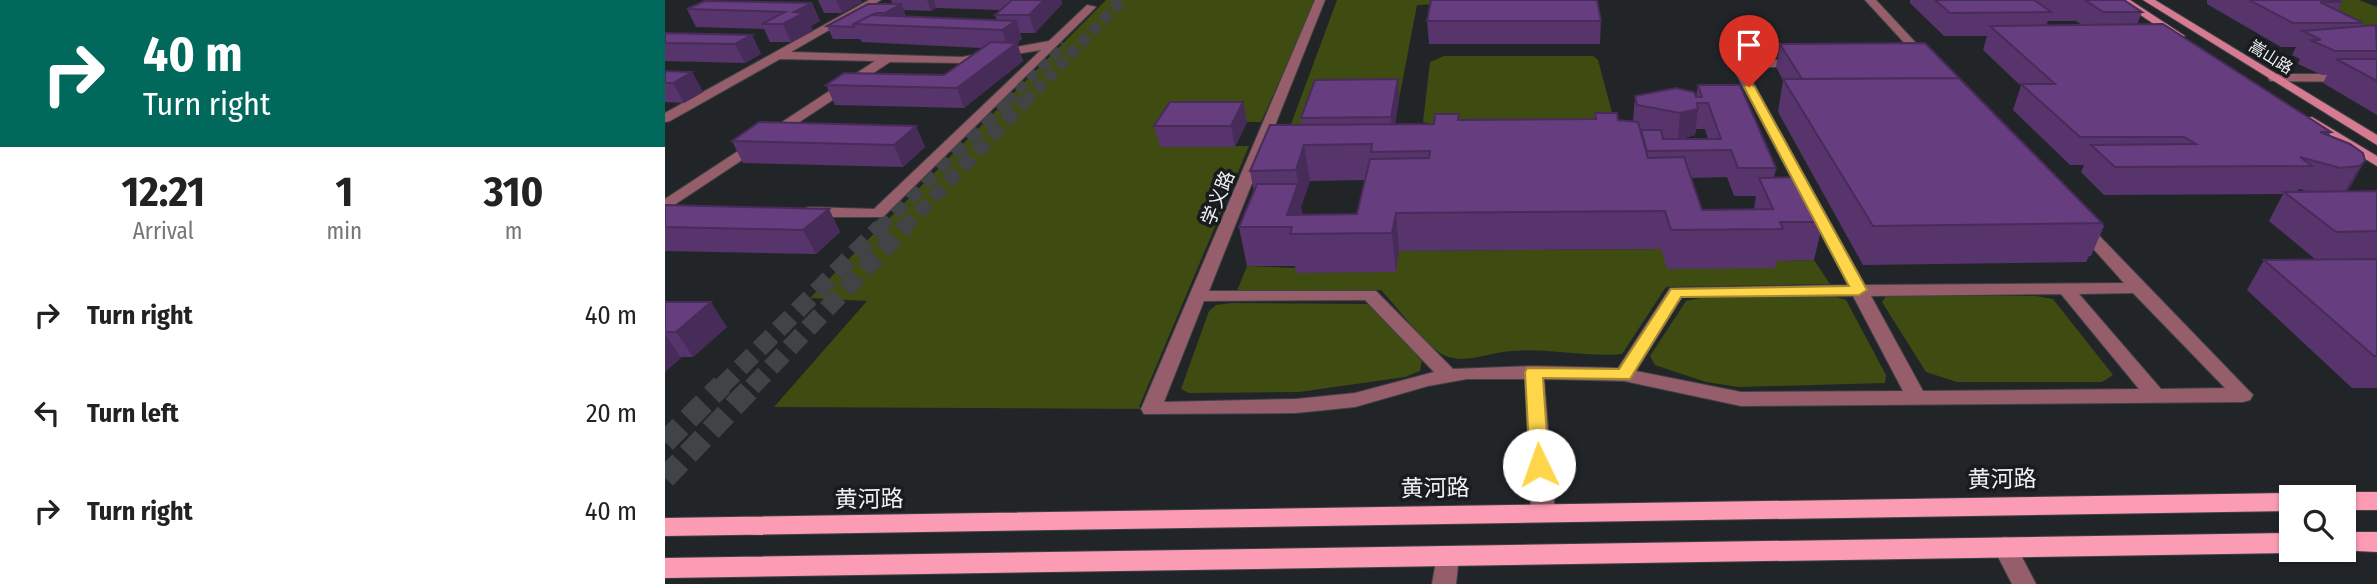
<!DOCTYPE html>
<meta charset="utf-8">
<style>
body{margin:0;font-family:"Fira Sans Condensed","Noto Sans SC",sans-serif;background:#f6f6f6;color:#222;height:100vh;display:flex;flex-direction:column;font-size:26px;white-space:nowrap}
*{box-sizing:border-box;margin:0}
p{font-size:23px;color:#767676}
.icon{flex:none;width:38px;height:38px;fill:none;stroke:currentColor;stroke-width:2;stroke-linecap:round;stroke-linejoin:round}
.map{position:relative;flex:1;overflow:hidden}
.details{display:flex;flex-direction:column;background:#fff;width:665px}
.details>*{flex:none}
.guide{background:#00695c;color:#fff;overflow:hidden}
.controls{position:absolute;left:1614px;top:485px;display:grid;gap:14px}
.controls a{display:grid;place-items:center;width:77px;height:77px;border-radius:0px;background:#fff;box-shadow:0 2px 5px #0004;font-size:35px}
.pin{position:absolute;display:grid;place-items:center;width:60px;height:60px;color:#fff;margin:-72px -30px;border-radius:50% 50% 50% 0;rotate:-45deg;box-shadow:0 0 7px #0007}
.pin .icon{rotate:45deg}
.me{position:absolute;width:77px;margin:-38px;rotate:357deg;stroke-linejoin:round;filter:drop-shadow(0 0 5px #0008)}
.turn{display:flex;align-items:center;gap:24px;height:147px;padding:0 28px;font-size:32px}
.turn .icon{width:91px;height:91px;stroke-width:2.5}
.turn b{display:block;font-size:49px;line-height:60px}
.eta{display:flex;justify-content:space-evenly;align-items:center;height:119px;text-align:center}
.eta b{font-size:42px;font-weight:700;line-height:49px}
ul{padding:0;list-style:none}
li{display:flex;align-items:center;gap:21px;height:98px;padding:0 28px}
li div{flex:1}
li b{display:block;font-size:26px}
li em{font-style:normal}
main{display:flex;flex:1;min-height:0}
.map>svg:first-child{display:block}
.green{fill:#3e4b11}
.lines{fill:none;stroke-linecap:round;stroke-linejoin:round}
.secondary-tunnel-far3{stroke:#414446;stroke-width:11;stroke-dasharray:11 5;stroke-linecap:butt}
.secondary-tunnel-far2{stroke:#414446;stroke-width:14;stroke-dasharray:14 7;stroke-linecap:butt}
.secondary-tunnel-far1{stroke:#414446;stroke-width:18;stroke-dasharray:18 9;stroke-linecap:butt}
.secondary-tunnel{stroke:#414446;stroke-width:22;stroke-dasharray:22 11;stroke-linecap:butt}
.minor-casing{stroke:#3f4244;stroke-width:2}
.tertiary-casing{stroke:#3f4244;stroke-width:2}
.secondary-casing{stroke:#3f4244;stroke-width:2}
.primary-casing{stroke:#3f4244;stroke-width:2}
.minor{fill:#965d6b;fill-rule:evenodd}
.tertiary{fill:#965d6b;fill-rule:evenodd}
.secondary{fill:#d77b93;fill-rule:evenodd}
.primary{fill:#fc9cb4;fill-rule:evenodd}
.wall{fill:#58346c;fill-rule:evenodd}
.shaded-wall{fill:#472b58}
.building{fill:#663d7e;stroke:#472b58;stroke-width:2}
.route{fill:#ffd54a;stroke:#a68a30;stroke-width:2}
.labels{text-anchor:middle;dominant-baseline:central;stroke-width:7;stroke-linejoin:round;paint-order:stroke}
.far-street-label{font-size:16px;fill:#eff1f3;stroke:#191c1e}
.street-label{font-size:19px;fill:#eff1f3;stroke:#191c1e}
.near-street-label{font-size:23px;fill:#eff1f3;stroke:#191c1e}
</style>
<main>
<section class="details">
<div class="guide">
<div class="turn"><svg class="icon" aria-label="right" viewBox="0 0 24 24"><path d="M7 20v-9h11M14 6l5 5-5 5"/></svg><div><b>40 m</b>Turn right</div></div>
</div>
<div class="eta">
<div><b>12:21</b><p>Arrival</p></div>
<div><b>1</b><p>min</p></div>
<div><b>310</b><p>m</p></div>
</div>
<ul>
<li><svg class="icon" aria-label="right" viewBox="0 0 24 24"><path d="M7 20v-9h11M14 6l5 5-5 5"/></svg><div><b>Turn right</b></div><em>40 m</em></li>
<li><svg class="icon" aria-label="left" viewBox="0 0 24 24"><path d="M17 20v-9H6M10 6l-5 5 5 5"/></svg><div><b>Turn left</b></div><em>20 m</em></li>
<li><svg class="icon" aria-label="right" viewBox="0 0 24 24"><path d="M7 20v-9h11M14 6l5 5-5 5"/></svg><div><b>Turn right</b></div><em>40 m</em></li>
</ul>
</section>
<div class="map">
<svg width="1712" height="584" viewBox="0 0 1712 584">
<rect width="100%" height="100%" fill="#222528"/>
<path class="green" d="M441,0H651L596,122H510L495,147L584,146L474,407L486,409L109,407L202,301L145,298Z
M672,0H807V3L752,5L734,99L653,100L640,139L615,154Z
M1617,0H1694L1712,7V45Z
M779,56H928L933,60L949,120L766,124L758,122L765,62Z
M996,249L1107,261L1149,260L1165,284L1001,287L957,354C918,358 878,346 838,352C819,355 793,365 775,353C757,341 732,307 716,290L572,291L582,266L730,272L734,251Z
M1221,296H1371L1388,299L1448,375L1437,382H1292L1261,372L1217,302Z
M1040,297H1171L1181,300L1221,375L1220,383L1073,387L1041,382L990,365L985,356L1021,301Z
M566,303L704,304L757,359L755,371L740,377L634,392L524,393L516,389L544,311L551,305Z"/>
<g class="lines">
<path class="secondary-tunnel-far3" d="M341,102L399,44
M360,102L457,0"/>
<path class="secondary-tunnel-far2" d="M214,228L343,100
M239,228L361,100"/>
<path class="secondary-tunnel-far1" d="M56,387L216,227
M87,387L240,227"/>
<path class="secondary-tunnel" d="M0,442L57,385
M0,478L89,385"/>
<g class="minor-casing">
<path id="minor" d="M204,0H216L126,52L297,57L384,41L422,5L431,7L218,217H143L135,212L143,207L209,209L376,50L297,63L225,62L0,211V199L210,61L115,59L5,121L0,122V113Z
M650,0H660L544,291H711L788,369L869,366L953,368L1005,288L1183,285L1066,64L1072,60H1134L1138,62V66L1080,68L1200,285L1459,283L1407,225L1415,220L1421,222L1588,395L1585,400L1578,402L1076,406L959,381L879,379L890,512L886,518L878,521L870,518L866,512L860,379H802L763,386L690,407L631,413L479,414L476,409ZM1468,293L1560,388L1496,389L1414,294ZM1396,294L1474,389L1258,391L1206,296ZM1188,296L1238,391L1076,392L971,371L1017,297ZM700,300L769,372L690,393L631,399L499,402L539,301Z
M1200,0H1211L1264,57V61H1256Z
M1609,74H1712V82L1605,81L1603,78Z"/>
</g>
<g class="tertiary-casing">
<path id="tertiary" d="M1340,537L1348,540L1371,584H1347L1328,547L1332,540Z
M782,547L791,550L794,557L791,584H767L773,550Z"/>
</g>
<g class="secondary-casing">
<path id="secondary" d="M1453,0H1465L1520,36L1510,38Z
M1478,0H1490L1712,135V145Z
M1647,117L1712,156V166L1642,124V118Z"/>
</g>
<g class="primary-casing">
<path id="primary" d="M1678,492H1712V510H1678V497H1669Z
M1626,493L1635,497H1626V511L0,536V518Z
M1678,532H1712V552L1672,550H1678Z
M1626,533V550H1635L1626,553L0,578V558Z"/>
</g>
<use href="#minor" class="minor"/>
<use href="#tertiary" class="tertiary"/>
<use href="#secondary" class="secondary"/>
<use href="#primary" class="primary"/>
</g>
<path class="wall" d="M153,0H196L197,2L177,13H159Z
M226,0H396L397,4L370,33H355L357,39L352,43L358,61L299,108L170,105L161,85L279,75L317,48L197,42L195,39H168L162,26L227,4ZM271,8L336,10L330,15L332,20L241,17L239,10L266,11Z
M1245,0H1459L1477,12L1472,25L1666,132L1664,136L1700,161L1681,191H1712V388H1687L1582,290L1599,260L1650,259L1604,221L1618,194L1439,195L1416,172L1419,165H1405L1348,110L1356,86L1318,50L1322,36H1279L1245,3ZM1383,21H1411L1417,25L1381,26ZM1634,189L1645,192H1632Z
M1542,0H1673L1677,2L1673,11L1698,23L1696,26L1712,25V115L1658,83L1662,75H1657L1633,64L1635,59L1627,55L1631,47H1616L1542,4Z
M147,3L155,21L146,26L148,31L126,42H105L99,29L31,27L22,9Z
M762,21H936L935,44H764Z
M0,33L87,35L96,54L80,63L0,61Z
M1115,44L1437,223L1439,226L1426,256H1424L1421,262L1198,265L1113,112L1118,80L1111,67Z
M0,71L27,72L38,92L19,103L0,102Z
M1033,85L1111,168L1109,178L1158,222L1149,260L1112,261L1110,268L1002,269L996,249L734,251L731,272L631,273L630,266H582L574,227L589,192L585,171L637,125L636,118L734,99L730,124H769L794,114V120L929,119L930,113L953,120L968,121L970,96L1031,97ZM1031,129H1040L1043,139H1016L1030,135ZM1062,177L1069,196H1091L1089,209L1037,210L1026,178ZM700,180L692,214L638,215L636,207L645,181Z
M578,102L582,122L570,147H495L489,126Z
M251,126L260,147L238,167L78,163L67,141Z
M0,205L164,209L175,232L151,254L0,251Z
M0,302L62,327L28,357H16L0,372Z"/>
<path class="shaded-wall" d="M171,0H196L197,2L177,13Z
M262,0H269L271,8L266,11Z
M379,0H396L397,4L370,33L364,15Z
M147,3L155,21L146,26L148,31L126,42L118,24L129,12Z
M237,4L241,17L225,26L220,13Z
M351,21L357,39L352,43L358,61L299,108L292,88L343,49L337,30Z
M87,35L96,54L80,63L70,44Z
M27,72L38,92L19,103L8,83Z
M733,79L734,99L728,138L726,117Z
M578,102L582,122L570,147L566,126Z
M1033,109L1030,135L1013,139L1015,113Z
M251,126L260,147L238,167L229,145Z
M639,145L645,181L636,207L639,221L622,215L633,184L631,170Z
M1700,161L1684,189L1678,194L1695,166Z
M164,209L175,232L151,254L138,230Z
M731,213L734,251L731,272L727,233Z
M46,302L62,327L28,357L11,332Z
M0,334L16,358L0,372Z"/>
<path class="building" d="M347,0H379L364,15H330Z
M766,0H932L936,21H762Z
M1270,0H1369L1386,12L1285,13Z
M1420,0H1459L1477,12H1438Z
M1584,0H1673L1677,2H1655L1698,23H1628Z
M40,1L147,3L129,12L139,13L118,24H97L120,12L22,9Z
M203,4H237L220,13H212L206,15L189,24V27L162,26Z
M206,15L351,21L337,30L189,24Z
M1498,24L1666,132H1655L1685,144L1698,153L1700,161L1695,166L1675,168L1635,157L1647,166L1450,167L1426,145L1531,144L1519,137H1415L1356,84H1390L1325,26Z
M1711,25L1712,51H1670L1645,40H1656L1638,31Z
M0,33L87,35L70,44L0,43Z
M326,42L352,43L292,88L161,85L179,73L279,75Z
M1260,43L1349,134L1294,78L1137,79L1115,44Z
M1671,59H1712V81Z
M0,71L27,72L8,83H0Z
M1294,78L1437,223L1208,226L1118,79Z
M733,79L726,117L636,118L650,80Z
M1033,85H1075L1111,168H1073L1066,150L982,151L976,130H996L998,139H1056L1043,103H1032L1033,109L1015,113L972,105L970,96L1011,88L1029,92L1031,97H1037Z
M505,102H578L566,126H489Z
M930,113H952L953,120L973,122L983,158L1019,157L1037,210L1108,209L1094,178L1135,177L1158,222H1115L1118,229L1006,230L1000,211L731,213L727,233L625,234L627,227H574L592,184H633L622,215L692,214L705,159L764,158L765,151L706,152L707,144L639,145L631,170L585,171L605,125L769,124L770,114H794L793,120L931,119Z
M94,122L251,126L229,145L67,141Z
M1712,191V231L1671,232L1619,192Z
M0,205L164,209L138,230L0,227Z
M1712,259V356H1709L1599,260Z
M0,302H46L11,332H0Z"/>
<path class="route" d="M1084,83L1090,87L1202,290L1194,295L1016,297L965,379L878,378L884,465L874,472L867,470L865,465L860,372L862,368L954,369L1006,289L1184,286L1079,87Z"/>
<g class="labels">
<g class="far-street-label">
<text transform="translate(1606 57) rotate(32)">嵩山路</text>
</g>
<g class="street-label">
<text transform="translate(553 198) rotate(-68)">学义路</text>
</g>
<g class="near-street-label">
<text transform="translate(1337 479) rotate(-1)">黄河路</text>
<text transform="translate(770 488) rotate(-1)">黄河路</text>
<text transform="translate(204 499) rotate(-1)">黄河路</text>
</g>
</g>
</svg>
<div class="controls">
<a><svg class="icon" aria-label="search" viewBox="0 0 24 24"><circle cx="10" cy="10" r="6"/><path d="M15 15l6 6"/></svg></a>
</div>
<div class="pin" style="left:1084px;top:87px;background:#d93025"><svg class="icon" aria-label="arrive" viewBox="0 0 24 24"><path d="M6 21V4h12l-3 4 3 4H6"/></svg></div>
<svg class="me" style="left:874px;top:465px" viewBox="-20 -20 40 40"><circle r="19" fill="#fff"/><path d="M0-13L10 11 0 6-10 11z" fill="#ffd54a"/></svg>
</div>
</main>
